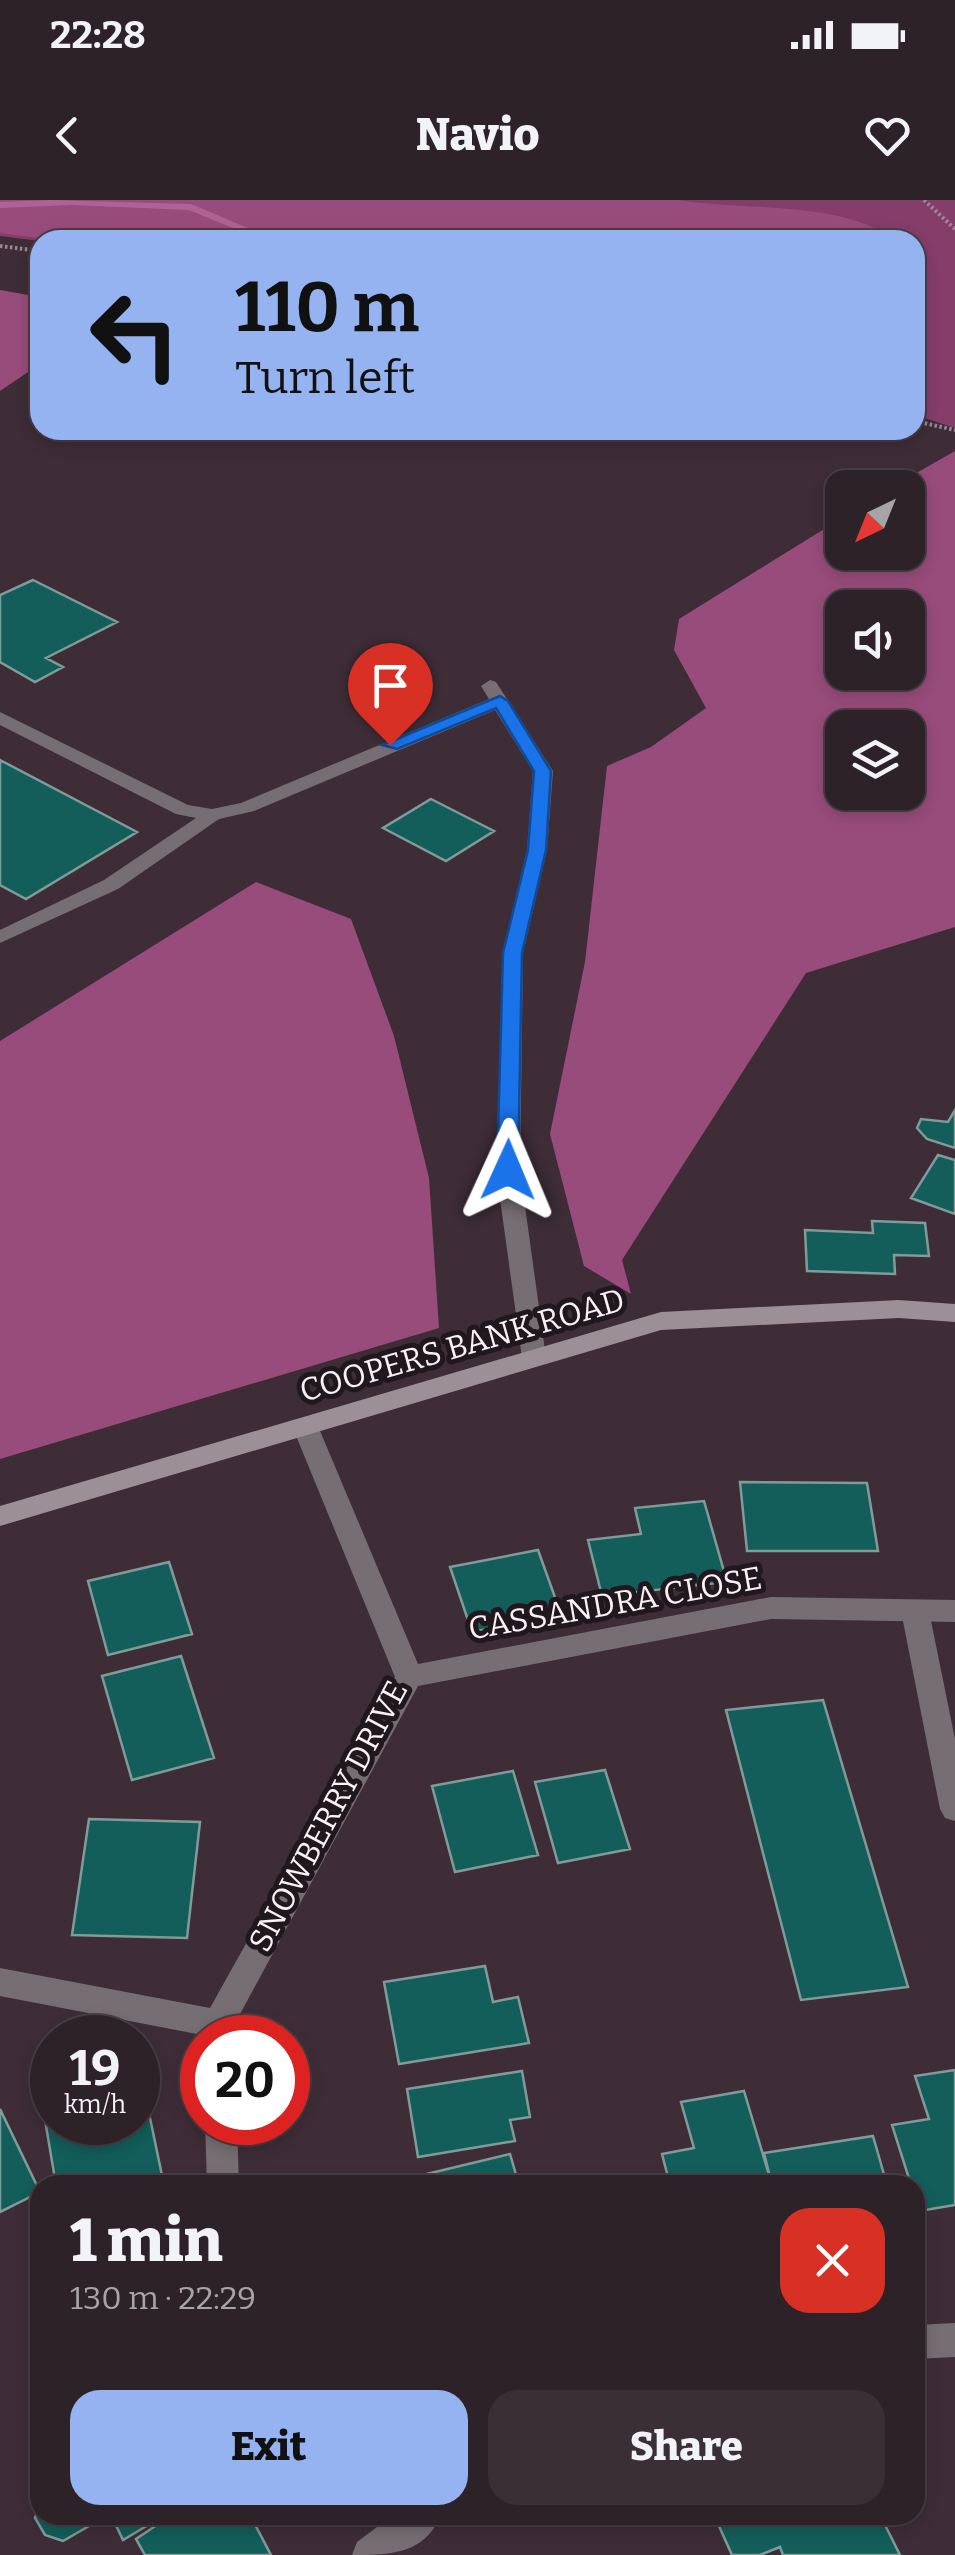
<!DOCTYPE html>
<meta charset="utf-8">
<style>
body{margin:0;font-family:Bitter,serif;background:#3a2f35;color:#f1f3f6;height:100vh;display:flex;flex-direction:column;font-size:38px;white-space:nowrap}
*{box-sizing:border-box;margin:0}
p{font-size:32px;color:#a7a4a8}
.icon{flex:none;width:55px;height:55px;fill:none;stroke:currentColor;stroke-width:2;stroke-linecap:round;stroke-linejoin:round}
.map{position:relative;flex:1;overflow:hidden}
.sheet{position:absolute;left:30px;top:1975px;width:895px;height:350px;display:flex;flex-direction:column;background:#2e2229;border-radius:30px;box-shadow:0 5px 15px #0003,0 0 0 2px #493f46}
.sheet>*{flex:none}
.guide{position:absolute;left:30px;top:30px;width:895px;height:210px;border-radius:30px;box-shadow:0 5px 15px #0003,0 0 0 2px #493f46;background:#95b2f1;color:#111;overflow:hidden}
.needle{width:65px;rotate:223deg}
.fabs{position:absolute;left:825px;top:270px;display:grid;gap:20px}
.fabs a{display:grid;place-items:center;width:100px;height:100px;border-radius:20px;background:#2e2229;box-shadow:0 5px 15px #0003,0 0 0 2px #493f46;font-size:50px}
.speed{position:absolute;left:30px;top:1815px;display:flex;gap:20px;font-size:50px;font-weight:700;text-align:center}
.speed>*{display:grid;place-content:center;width:130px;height:130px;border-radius:50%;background:#2e2229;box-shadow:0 5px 15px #0003,0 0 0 2px #493f46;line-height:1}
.speed small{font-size:25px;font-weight:400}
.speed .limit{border:15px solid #d22;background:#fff;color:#111}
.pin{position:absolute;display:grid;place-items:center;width:85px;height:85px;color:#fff;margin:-102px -42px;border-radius:50% 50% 50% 0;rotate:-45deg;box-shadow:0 0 10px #0007}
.pin .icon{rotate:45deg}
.me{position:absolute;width:110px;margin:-55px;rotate:1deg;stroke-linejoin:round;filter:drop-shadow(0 0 8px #0008)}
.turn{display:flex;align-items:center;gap:35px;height:210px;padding:0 40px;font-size:45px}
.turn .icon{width:130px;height:130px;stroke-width:2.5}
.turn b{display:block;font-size:70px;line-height:85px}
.round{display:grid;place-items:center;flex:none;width:105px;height:105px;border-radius:30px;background:#3a2f35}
.headline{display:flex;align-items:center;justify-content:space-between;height:170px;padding:0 40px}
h1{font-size:60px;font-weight:800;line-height:75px}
.button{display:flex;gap:20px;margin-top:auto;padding:20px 40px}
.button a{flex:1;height:115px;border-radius:30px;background:#95b2f1;color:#111;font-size:40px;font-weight:800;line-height:115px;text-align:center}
.button a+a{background:#3a2f35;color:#f1f3f6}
.status{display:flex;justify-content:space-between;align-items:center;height:70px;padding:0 50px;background:#2e2229;direction:ltr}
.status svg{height:28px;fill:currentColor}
header{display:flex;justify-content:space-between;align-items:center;height:130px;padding:0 40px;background:#2e2229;font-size:45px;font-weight:800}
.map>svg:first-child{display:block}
.green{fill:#853d6a}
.forest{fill:#984c7b;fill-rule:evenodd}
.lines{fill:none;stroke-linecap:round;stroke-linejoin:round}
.stream{fill:#b06392;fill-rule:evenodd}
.building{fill:#135e5a;stroke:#819b98;stroke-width:2.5}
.path{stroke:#978991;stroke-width:4;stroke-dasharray:2.5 2.5;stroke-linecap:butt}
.lane{fill:#776e73;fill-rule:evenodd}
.street{fill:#776e73;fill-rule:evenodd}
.secondary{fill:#9d8f96;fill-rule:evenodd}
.route{fill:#1a73e8;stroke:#114b97;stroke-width:2.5}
.labels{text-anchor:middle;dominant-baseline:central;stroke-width:10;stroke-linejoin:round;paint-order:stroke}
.street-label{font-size:32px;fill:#fbf0f6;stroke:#20181d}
</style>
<div class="status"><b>22:28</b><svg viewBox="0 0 49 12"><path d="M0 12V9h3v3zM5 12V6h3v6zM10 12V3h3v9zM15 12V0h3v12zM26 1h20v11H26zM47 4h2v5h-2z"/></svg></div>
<header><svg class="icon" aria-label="back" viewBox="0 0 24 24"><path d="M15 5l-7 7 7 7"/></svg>Navio<svg class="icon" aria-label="heart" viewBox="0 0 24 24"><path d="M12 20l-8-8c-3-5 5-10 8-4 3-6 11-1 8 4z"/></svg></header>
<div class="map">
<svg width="955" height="2355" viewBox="0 0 955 2355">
<rect width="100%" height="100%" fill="#3e2d37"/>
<path class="green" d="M0,0H955V228L915,215V40L40,41L0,36Z"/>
<path class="forest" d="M0,0H679C742,11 844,0 894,40H52L0,33Z
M0,90L40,97V164L0,191Z
M955,251V727L806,773L622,1060L631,1094L584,1066L550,934L585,762L607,566L651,547L706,508L674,450L679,419L842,318V352H908V288L892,287ZM842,408H908V472H842ZM842,528H908V592H842Z
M256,682L351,719L394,836L429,978L439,1128L0,1259V841Z"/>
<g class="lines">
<path class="stream" d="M51,0L191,4L276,40H262L189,10L72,5L0,8V2Z"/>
</g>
<path class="building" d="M33,380L117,422L46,458L63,467L35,482L0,462V395Z
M0,560L137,632L26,699L0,685Z
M431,599L494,631L446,661L383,628Z
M955,910V948L927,939L917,928L921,919L948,922Z
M938,955L955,960V1014L911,998Z
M872,1021L925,1023L929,1056L894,1055L895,1074L807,1071L805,1030L873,1033Z
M740,1282L867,1283L878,1351H747Z
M704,1301L727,1382L602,1396L588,1340L641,1334L635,1308Z
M538,1350L561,1414L472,1432L450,1367Z
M169,1362L192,1434L108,1455L88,1381Z
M181,1456L214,1558L132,1580L102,1476Z
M823,1500L908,1787L801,1800L726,1510Z
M605,1570L630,1649L558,1663L535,1582Z
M513,1571L538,1655L455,1672L432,1586Z
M89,1619L200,1622L187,1738L72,1735Z
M485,1766L493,1802L518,1797L529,1843L399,1864L384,1782Z
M955,1870V2005L919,2011L915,1985H911L892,1925L929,1919L915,1876Z
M522,1871L530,1917L510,1920L515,1941L418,1957L407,1889Z
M744,1891L772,1985H670L662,1954L694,1948L681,1902Z
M145,1894L164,1985H56L45,1920L138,1922V1896Z
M0,1909L40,1992L0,2012Z
M873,1936L887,1985H772L764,1953Z
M510,1954L519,1985H412L410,1978Z
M40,2305V2315H108L63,2341L45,2335L35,2318Z
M111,2315H165L123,2340Z
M172,2315H250L271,2355H145L136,2339Z
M714,2315H880L900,2355H783L780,2347L760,2355H732Z"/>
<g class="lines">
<path class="path" d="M924,0L955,29
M0,46L40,51
M915,221L955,230"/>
<path class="lane" d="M490,480L496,482L553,571L547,650L523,753L520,970L546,1158L534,1167L522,1158L496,970L503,753L527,650L533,571L495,510L254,611L219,619L118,689L0,743V730L104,680L196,618L176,614L0,525V512L188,605L212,609L241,603L489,499L481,486Z
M915,1400L925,1403L929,1411L955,1539V1621L945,1618L940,1609L901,1411L905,1403Z"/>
<path class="street" d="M305,1217L318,1226L418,1464L771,1397L955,1400V1422L771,1419L418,1486L234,1825V1838H202V1835L0,1796V1768L210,1808L395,1477L292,1226Z
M205,1922H237L239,1985H207Z
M955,2123V2157L915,2159V2125Z
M393,2315H441C424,2355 389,2355 352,2355L357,2342Z"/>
<path class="secondary" d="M899,1100L955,1104V1122L899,1118L661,1130L0,1326V1306L661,1112Z"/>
</g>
<path class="route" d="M500,496L508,501L551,571L546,650L522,753L518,970L508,977L497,970L503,753L528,650L534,571L496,508L397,549L382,545Z"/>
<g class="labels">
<g class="street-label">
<text transform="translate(462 1145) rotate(-16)">COOPERS BANK ROAD</text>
<text transform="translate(615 1403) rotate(-10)">CASSANDRA CLOSE</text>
<text transform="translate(328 1616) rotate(-62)">SNOWBERRY DRIVE</text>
</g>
</g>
</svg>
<div class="fabs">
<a><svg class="needle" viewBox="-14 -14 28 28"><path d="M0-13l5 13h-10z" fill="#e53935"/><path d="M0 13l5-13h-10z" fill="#a7a4a8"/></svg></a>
<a><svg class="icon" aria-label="sound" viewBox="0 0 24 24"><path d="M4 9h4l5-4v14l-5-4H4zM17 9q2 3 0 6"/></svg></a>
<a><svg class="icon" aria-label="layers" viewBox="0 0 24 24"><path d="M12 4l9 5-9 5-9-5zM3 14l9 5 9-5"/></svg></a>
</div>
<div class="speed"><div>19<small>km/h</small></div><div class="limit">20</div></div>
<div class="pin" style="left:390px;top:545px;background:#d93025"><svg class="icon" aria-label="arrive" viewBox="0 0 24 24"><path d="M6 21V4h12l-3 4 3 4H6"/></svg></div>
<svg class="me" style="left:508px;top:970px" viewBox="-20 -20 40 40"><path d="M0-17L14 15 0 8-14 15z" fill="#1a73e8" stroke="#fff" stroke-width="4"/></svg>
<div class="guide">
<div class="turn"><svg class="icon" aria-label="left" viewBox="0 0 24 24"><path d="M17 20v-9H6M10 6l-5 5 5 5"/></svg><div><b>110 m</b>Turn left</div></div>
</div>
<section class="sheet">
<div class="headline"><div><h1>1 min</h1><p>130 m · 22:29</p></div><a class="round" style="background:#d93025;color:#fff"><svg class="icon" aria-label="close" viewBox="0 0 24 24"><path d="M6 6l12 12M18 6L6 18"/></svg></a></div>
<div class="button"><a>Exit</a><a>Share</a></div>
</section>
</div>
